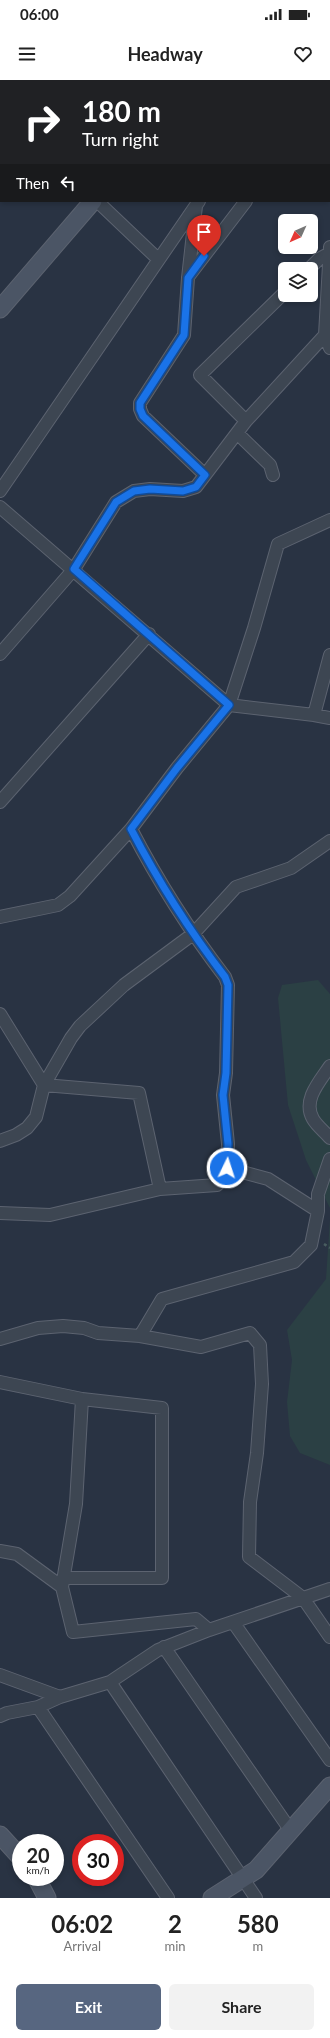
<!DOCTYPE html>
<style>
body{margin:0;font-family:Lato,sans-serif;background:#f2f2f2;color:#222;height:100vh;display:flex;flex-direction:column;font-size:15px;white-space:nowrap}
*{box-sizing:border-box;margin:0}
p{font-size:13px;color:#767676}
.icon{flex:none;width:22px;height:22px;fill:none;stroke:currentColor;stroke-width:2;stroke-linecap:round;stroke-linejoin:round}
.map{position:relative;height:1818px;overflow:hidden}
.side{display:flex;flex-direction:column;background:#fff;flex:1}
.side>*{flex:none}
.guide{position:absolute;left:0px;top:0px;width:330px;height:122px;box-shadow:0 2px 6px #0003;background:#202124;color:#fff;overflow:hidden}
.needle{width:26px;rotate:225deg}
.tools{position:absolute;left:278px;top:134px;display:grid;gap:8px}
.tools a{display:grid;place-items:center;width:40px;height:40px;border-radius:6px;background:#fff;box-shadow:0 2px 6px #0003;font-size:20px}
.speed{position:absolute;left:12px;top:1754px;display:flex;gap:8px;font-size:20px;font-weight:700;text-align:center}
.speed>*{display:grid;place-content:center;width:52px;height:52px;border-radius:50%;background:#fff;box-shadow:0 2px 6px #0003;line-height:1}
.speed small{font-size:10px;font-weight:400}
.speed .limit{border:6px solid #d22;background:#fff;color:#111}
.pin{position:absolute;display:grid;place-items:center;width:34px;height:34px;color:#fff;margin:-41px -17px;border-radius:50% 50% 50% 0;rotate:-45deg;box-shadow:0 0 4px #0007}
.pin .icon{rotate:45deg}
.me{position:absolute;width:44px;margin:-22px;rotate:4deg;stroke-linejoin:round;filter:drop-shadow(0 0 3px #0008)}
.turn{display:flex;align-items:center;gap:14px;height:84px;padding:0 16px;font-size:18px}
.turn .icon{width:52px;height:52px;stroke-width:2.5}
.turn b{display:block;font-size:28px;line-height:34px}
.then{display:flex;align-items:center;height:38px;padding:0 16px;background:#0003;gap:8px;font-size:15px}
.eta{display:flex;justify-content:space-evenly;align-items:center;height:68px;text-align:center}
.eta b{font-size:24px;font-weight:700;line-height:28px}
.action{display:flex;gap:8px;margin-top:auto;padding:8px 16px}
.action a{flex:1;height:46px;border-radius:6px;background:#576680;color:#fff;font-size:16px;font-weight:700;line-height:46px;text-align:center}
.action a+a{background:#f2f2f2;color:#222}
.status{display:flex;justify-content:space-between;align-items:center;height:28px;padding:0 20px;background:#fff;direction:ltr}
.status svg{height:11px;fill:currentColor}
header{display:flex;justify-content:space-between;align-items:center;height:52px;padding:0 16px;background:#fff;font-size:18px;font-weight:700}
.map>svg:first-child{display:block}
.green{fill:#2b4044}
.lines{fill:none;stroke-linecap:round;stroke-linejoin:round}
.street-casing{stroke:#5c6370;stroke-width:14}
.secondary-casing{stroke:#5c6370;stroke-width:19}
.path{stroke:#495d60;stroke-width:2.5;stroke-dasharray:3 3;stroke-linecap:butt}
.street{stroke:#3d4652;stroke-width:12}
.secondary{stroke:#4b5565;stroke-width:17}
.route-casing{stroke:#114b97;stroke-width:10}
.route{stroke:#1a73e8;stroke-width:7}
</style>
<div class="status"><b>06:00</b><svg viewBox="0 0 49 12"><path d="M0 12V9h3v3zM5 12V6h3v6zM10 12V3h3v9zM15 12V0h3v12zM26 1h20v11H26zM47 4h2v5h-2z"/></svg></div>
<header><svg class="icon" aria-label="menu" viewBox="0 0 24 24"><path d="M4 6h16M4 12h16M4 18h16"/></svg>Headway<svg class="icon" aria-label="heart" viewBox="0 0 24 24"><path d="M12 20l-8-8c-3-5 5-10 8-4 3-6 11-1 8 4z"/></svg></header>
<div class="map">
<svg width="330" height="1818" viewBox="0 0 330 1818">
<rect width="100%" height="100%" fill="#293343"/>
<path class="green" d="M318,900L330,914V1128L306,1080L288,1025L278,918L282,905Z
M330,1139V1385L300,1373L290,1356L287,1322L292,1280L287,1250L326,1199Z"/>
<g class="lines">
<g class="street-casing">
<path id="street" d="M39,1L40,0
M283,1L284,0
M0,46L1,45
M97,121L158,179
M196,126L188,198L184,255L140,323V329L143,336L205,395
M330,167L325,255L330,268
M309,189L319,179L330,173
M188,197L246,121
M246,341L200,295L285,212
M237,353L270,385L273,395
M0,411L199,121
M0,427L229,625L314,635L330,638
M0,574L74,489L116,422L134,411L150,409L183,411L196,407L246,341L325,255
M314,635L330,575
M0,722L149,554
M0,837L58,825L70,816L131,749L177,688L229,625L254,548L278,464L330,440
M0,934L44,1005
M330,986C320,1001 302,1020 313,1039C317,1046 325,1052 330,1058
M44,1005L139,1013L160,1109
M0,1061L16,1055L27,1048L36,1037L44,1005L71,958L80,946L124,905L193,854L236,807L291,788L330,761
M227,1088L268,1099L318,1131
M0,1133L50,1135L160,1109L217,1105L221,1101L227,1088L228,1064L223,1015L226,993L228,905L225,897C189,850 158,801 131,749
M140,1256L162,1219L294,1182L311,1165L318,1131V1114L330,1079
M0,1259L38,1248L63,1246L84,1248L98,1253L140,1256L201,1267L250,1253L260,1265L262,1304L257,1373L250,1422L249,1477L303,1518L330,1557
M0,1302L82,1319L162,1328V1498H63
M82,1319L76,1424L62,1507L73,1552L196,1539L209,1550
M0,1471L17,1474L62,1507
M233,1542L330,1680
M164,1567L291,1751
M0,1595L60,1617
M110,1602L256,1818
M38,1627L168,1818
M0,1636L7,1633L38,1627L60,1617L110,1602L158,1570L209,1550L330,1509"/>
</g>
<g class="secondary-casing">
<path id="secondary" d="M197,1L198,0
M0,229L93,121
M0,1755L21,1778
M36,1797L47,1818
M212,1818L256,1790L330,1706"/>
</g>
<path class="path" d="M329,72L330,74
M324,1164L330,1168"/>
<use href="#street" class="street"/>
<use href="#secondary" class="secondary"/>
</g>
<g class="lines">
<g class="route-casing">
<path id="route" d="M204,176L188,198L184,255L140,323V329L143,336L205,395L196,407L183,411L150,409L134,411L116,422L74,489L229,625L177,688L131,749C158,801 189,850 225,897L228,905L226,993L223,1015L228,1064L227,1088"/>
</g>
<use href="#route" class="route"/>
</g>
</svg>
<div class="tools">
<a><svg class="needle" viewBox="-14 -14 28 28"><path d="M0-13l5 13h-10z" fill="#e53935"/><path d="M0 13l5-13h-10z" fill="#767676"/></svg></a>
<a><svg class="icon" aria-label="layers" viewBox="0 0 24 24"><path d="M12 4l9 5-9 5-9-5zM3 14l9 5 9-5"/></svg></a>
</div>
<div class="speed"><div>20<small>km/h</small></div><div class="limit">30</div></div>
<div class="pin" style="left:204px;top:176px;background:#d93025"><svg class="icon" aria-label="arrive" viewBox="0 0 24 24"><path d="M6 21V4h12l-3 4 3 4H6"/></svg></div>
<svg class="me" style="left:227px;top:1088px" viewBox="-20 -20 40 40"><circle r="17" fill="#1a73e8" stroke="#fff" stroke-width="3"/><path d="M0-11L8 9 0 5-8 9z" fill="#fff"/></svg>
<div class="guide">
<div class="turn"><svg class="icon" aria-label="right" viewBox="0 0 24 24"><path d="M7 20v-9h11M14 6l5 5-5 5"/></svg><div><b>180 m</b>Turn right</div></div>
<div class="then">Then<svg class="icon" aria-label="left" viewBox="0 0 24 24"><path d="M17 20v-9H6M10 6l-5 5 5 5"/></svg></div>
</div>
</div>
<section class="side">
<div class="eta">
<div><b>06:02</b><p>Arrival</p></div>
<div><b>2</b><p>min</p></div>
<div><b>580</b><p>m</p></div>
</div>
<div class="action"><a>Exit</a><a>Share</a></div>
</section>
